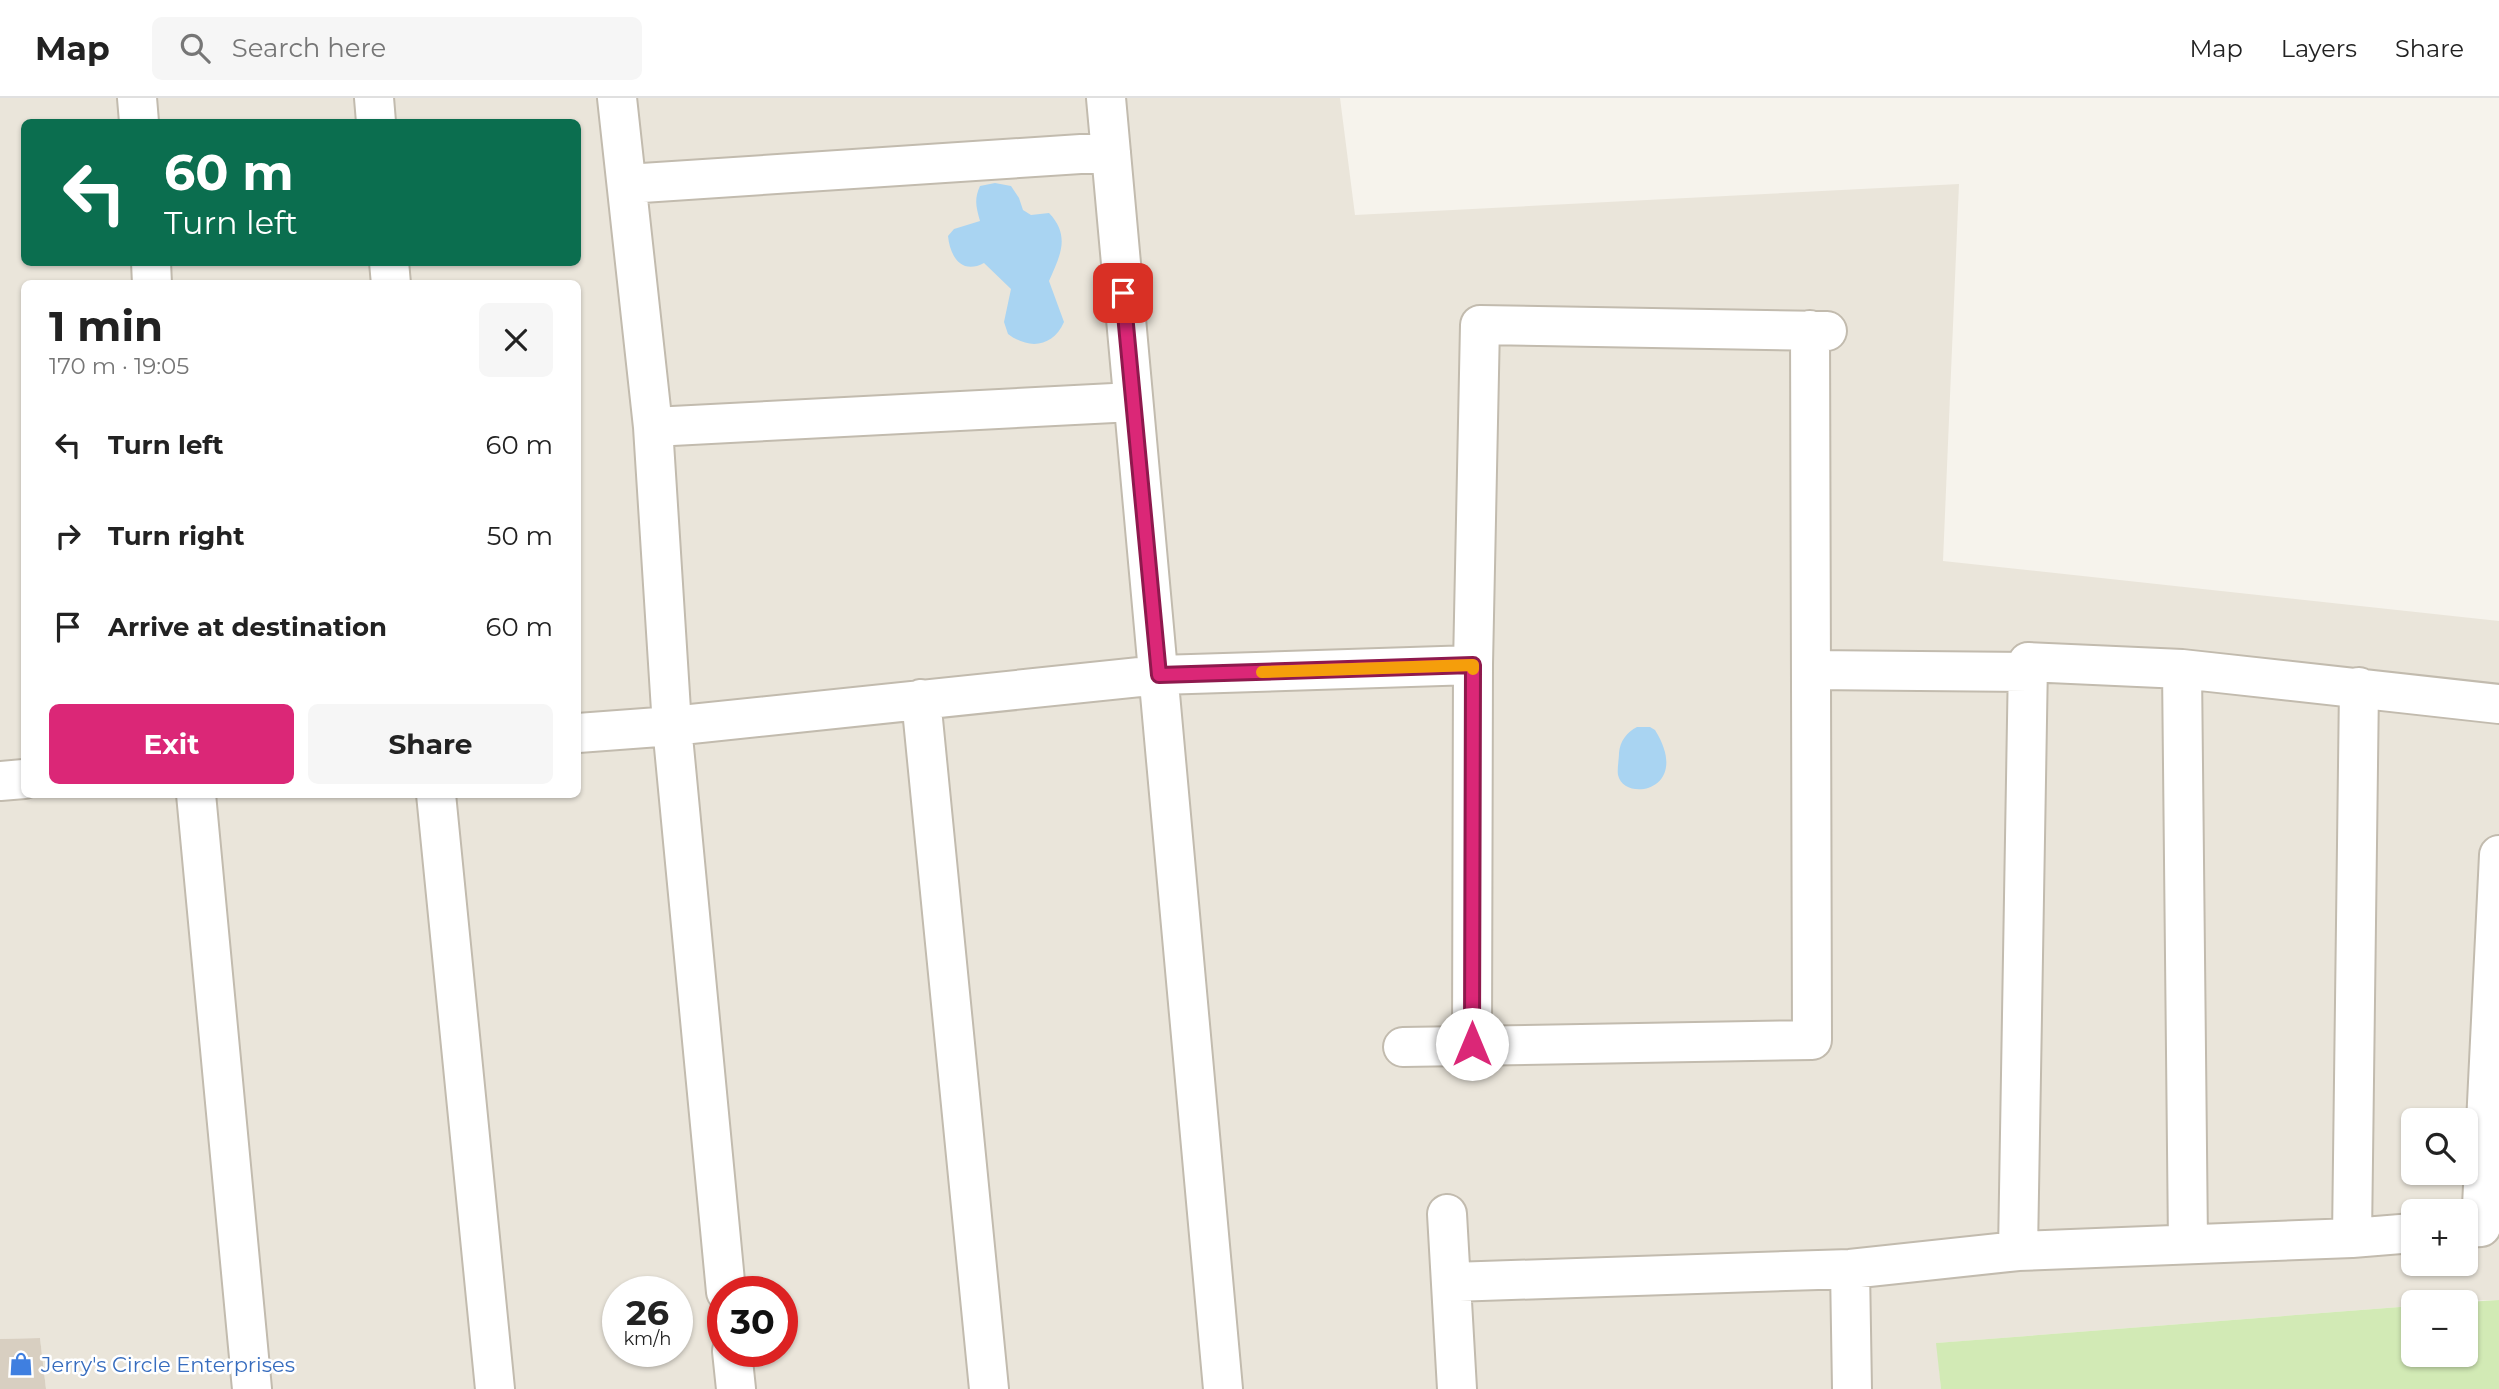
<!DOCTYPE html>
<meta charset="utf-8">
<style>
body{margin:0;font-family:Montserrat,sans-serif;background:#f6f6f6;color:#222;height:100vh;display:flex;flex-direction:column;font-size:26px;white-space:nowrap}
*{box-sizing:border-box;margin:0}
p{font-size:23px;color:#767676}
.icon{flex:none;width:38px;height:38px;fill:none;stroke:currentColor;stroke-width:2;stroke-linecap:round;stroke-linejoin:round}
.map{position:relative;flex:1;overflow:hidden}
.panel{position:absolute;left:21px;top:182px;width:560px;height:518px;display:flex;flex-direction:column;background:#fff;border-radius:10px;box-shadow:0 2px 5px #0004}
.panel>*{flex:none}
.banner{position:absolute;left:21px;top:21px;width:560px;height:147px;border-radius:10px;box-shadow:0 2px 5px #0004;background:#0b6e4f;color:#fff;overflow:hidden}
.controls{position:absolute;left:2401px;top:1010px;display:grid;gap:14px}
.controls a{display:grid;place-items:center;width:77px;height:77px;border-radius:10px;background:#fff;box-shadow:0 2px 5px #0004;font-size:35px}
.speed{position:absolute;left:602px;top:1178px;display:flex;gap:14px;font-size:35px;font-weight:700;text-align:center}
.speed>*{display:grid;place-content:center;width:91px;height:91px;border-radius:50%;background:#fff;box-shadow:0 2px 5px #0004;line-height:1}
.speed small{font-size:18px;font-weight:400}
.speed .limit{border:10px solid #d22;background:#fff;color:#111}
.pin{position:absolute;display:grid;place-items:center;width:60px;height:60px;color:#fff;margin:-30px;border-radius:14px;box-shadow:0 4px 10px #0006}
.me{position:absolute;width:77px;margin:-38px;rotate:0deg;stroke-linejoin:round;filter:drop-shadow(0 0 5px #0008)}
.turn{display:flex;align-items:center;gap:24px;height:147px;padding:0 28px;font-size:32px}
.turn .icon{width:91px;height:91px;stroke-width:2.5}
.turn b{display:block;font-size:49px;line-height:60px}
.round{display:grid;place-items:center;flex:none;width:74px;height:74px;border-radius:10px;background:#f6f6f6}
.head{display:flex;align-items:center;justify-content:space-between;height:119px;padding:0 28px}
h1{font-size:42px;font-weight:700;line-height:52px}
.action{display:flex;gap:14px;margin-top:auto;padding:14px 28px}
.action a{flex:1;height:80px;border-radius:10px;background:#db2777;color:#fff;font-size:28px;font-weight:700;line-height:80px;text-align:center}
.action a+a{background:#f6f6f6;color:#222}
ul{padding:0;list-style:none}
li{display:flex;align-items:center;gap:21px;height:91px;padding:0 28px}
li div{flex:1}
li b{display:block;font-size:26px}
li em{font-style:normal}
header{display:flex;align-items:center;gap:42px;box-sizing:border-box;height:98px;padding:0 35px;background:#fff;border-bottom:2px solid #e0e0e0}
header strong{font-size:33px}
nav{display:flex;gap:38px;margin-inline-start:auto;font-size:24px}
.search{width:490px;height:63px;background:#f6f6f6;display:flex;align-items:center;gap:18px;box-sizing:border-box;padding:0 24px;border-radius:10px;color:#767676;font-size:26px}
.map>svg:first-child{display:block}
.residential{fill:#eae5da;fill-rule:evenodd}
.green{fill:#d2eab5}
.water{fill:#a9d4f2}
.building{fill:#d8cfc1}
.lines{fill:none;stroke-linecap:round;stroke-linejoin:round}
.minor-casing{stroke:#c2bbae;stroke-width:42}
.minor{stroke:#fff;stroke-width:38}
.route-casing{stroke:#8e194d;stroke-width:18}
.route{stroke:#db2777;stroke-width:12}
.slow{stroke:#f59e0b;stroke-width:12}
.labels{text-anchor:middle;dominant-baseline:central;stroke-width:5;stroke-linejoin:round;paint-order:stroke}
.shop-label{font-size:21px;fill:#366cbe;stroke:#fff;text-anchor:start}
</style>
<header>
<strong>Map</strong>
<div class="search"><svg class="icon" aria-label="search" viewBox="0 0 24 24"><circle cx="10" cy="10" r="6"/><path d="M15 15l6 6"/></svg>Search here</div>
<nav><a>Map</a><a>Layers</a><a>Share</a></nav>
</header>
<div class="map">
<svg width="2499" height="1291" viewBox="0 0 2499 1291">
<rect width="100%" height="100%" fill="#f6f3ec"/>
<path class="residential" d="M0,0H1340L1355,117L1959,86L1943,463L2499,523V1202L2413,1204V1208L1937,1245L1941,1291H46L40,1240L0,1241ZM24,24H578V164H24ZM24,186H578V696H24ZM2413,1022H2466V1074H2413ZM2413,1113H2466V1166H2413ZM618,1194H677V1253H618ZM723,1194H782V1253H723Z"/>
<path class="green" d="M2499,1202V1291H1941L1936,1245L2413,1208V1256H2466V1204Z"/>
<path class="water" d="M995,85L1011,88L1019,100L1023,112L1031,117L1049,115C1071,138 1060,158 1049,183L1064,224C1053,249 1029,252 1008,236L1004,224L1011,191L984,165C962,177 950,159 948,138L954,131L980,123C976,109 974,101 980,88Z
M1637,629H1650L1655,632C1693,693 1624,705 1618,677C1617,671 1619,661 1619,655C1620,643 1627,634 1637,629Z"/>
<path class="building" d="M40,1240L46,1291H0V1241Z"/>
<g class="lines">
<g class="minor-casing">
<path id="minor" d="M137,0L139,24
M374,0L376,24
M617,0L653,329L672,628L726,1194
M1106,0L1223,1291
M627,86L1111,54
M151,164L152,186
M389,164L391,186
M653,329L1133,304
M2182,571L2188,1146
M1811,572L2028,574
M921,601L989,1291
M578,635L672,628L1159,577L1473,567
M0,683L24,681
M196,696L252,1291
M436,696L495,1291
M1472,946L1473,567L1480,227L1827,233
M1403,949L1812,942L1810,232
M1447,1116L1457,1291
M2466,1130L2481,1129L2499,757
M2352,1140L2359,589
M2018,1153L2028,564L2182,571L2499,606
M1850,1171L1852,1291
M1452,1184L1850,1171L2018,1153L2352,1140L2413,1135
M732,1253L736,1291"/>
</g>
<use href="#minor" class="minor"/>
</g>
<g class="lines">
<g class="route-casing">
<path id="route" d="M1123,195L1159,577L1473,567L1472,946"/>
</g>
<use href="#route" class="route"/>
<path class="slow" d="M1262,574L1473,567V571"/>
</g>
<defs>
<g id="shop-bare" transform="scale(1.89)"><path d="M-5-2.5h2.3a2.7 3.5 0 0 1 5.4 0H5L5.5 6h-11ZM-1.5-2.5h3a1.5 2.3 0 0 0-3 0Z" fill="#3f7fe0" stroke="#fff" stroke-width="2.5" paint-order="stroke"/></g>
</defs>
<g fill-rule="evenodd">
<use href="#shop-bare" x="21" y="1266"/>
</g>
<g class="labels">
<g class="shop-label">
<text x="41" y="1266">Jerry's Circle Enterprises</text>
</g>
</g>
</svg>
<div class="controls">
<a><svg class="icon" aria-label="search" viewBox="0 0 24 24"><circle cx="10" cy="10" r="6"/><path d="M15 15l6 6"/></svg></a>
<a>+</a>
<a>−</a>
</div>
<div class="speed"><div>26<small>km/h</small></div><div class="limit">30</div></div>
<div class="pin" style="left:1123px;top:195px;background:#d93025"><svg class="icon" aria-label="arrive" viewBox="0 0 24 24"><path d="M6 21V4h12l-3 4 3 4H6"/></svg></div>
<svg class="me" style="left:1472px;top:946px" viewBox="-20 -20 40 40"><circle r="19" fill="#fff"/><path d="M0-13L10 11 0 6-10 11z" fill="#db2777"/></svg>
<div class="banner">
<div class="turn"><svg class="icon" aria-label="left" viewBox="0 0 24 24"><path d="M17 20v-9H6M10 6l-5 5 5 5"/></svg><div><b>60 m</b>Turn left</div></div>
</div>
<section class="panel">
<div class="head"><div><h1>1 min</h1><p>170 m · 19:05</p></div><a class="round"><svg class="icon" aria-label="close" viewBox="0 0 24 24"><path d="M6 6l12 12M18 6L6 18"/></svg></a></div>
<ul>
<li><svg class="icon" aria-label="left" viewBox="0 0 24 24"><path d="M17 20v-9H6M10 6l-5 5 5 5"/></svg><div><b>Turn left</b></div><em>60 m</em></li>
<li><svg class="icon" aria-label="right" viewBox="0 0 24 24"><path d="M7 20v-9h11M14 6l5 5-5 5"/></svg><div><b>Turn right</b></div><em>50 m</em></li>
<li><svg class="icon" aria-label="arrive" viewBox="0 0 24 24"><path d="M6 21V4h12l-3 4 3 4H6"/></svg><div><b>Arrive at destination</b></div><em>60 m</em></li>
</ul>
<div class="action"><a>Exit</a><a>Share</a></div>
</section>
</div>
